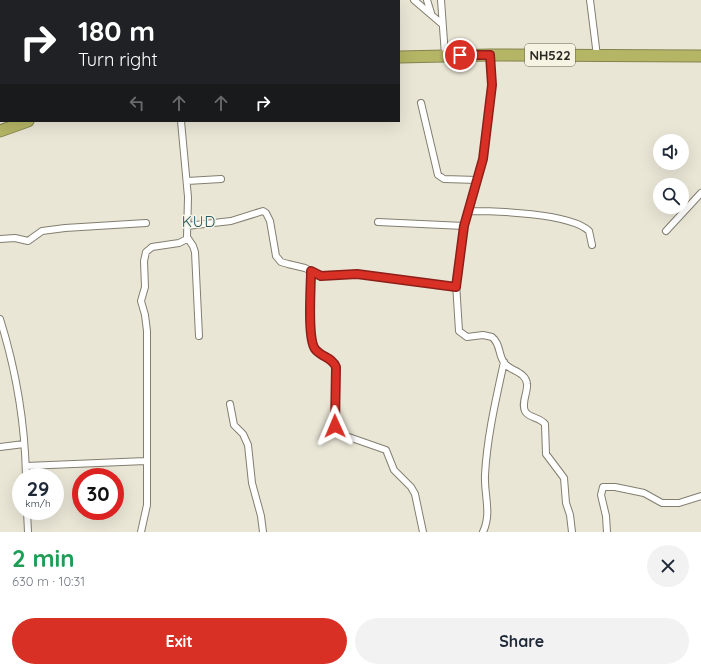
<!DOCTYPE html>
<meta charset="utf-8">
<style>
body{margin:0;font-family:Quicksand,sans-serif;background:#f2f2f3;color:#1f2937;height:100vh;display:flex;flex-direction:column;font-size:15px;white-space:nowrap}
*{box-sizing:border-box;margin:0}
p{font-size:13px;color:#747a83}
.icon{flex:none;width:22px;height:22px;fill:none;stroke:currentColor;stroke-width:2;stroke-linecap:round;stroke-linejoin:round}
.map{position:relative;height:532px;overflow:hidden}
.side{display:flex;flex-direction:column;background:#fff;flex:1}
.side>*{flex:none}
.top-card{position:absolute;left:0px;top:0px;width:400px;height:122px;box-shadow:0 4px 16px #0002;background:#202124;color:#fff;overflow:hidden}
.tools{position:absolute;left:653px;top:134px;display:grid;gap:8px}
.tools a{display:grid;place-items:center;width:36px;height:36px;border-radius:50%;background:#fff;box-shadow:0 4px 16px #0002;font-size:20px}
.speed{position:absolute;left:12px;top:468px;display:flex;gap:8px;font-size:20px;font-weight:700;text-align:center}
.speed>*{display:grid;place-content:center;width:52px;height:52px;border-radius:50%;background:#fff;box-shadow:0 4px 16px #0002;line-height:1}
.speed small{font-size:10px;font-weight:400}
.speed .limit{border:6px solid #d22;background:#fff;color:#111}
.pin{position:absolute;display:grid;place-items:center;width:34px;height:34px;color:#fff;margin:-17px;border:2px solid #fff;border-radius:50%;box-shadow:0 1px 4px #0007}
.me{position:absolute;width:44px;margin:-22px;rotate:359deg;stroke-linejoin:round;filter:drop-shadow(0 0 3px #0008)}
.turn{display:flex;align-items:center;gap:14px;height:84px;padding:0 12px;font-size:18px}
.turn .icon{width:52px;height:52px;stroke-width:2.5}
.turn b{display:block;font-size:28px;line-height:34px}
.lanes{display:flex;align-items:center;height:38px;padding:0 12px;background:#0003;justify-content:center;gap:20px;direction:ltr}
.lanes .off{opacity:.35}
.round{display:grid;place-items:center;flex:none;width:42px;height:42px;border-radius:21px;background:#f2f2f3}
.head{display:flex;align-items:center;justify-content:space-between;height:68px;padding:0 12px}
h1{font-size:24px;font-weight:700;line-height:30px;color:#1e9e55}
.cta{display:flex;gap:8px;margin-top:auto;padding:8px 12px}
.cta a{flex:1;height:46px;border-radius:24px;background:#d93025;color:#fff;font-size:16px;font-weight:700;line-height:46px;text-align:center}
.cta a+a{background:#f2f2f3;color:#1f2937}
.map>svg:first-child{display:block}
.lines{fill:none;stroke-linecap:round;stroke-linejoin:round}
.street-casing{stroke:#827f70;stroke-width:8}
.highway-casing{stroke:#84844e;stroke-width:13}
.street{stroke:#fff;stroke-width:6}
.highway{stroke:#b5b566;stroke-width:11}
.route-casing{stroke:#8d1f18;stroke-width:10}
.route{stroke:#d93025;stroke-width:7}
.labels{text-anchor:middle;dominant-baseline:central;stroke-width:3;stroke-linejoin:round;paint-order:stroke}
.shield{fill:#f7f3e3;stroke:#67655c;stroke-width:1}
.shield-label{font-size:13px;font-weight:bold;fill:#292822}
.neighbourhood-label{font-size:15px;letter-spacing:1px;fill:#225964;stroke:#f7f3e3}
</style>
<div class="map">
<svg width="701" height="532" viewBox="0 0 701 532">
<rect width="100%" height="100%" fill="#eae6d6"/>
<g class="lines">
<g class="street-casing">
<path id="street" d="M131,0L132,1
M414,0L442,24
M427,0L431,13
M441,0L445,55
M590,0L597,56
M490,55L492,85L483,159L464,226L456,283L459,331L467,337L483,335L492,337C501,344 498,356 505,364C511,371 526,372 527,384C528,392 521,403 525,411C528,418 540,417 545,424L546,454L564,478L566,503L570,515L572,532
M421,103L438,175L444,179L477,180
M181,121L188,197L187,237L193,246L195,252L199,336
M187,181L221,179
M468,211C495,211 570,213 589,231L592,245
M378,222L464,226
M187,226L231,221L263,211L266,213L270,221L276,256L281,262L288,264L305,268L321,276L357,274L456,287
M666,231L701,193
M0,239L15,238L28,241L42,231L65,228L146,223
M311,271C311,287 307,339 315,349C321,357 332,357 336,367L335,426L338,432L343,435L386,450L394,470L411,487L415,494L423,532
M0,319C16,370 25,423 26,477
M230,404L234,425L243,434L248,445L252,483L261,516L263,532
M0,447L24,444
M26,466L146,461
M27,511L28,532
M141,532L147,505V331L145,315L141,301L145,287L144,261L146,252L152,247L179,243L187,239
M483,532C492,513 484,495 485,475C487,437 496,399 504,362
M607,532L606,516L601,495L603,487H615L644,493L662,503H679L701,496"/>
</g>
<g class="highway-casing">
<path id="highway" d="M399,57L490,55L701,56
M0,131L28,121"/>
</g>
<use href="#street" class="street"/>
<use href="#highway" class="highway"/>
</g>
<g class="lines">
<g class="route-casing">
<path id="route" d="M335,426L336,367C332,357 321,357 315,349C307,338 311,287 311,271L321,276L357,274L456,287L464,226L483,159L492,85L490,55H460"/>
</g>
<use href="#route" class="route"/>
</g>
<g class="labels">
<rect class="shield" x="525" y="44" width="50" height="22" rx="3"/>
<g class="shield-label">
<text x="550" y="55">NH522</text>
</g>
<g class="neighbourhood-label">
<text x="199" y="221">KUD</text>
</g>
</g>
</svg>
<div class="tools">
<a><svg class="icon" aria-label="sound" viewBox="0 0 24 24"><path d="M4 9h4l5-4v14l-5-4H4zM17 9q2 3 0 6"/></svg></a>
<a><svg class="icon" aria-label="search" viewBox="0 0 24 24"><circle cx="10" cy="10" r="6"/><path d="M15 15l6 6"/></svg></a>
</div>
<div class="speed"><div>29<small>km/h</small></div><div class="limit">30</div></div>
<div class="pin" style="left:460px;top:55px;background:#d93025"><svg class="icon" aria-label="arrive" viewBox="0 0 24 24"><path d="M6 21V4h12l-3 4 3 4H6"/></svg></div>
<svg class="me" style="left:335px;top:426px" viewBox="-20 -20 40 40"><path d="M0-17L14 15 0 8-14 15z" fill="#d93025" stroke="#fff" stroke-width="4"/></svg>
<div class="top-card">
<div class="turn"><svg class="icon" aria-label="right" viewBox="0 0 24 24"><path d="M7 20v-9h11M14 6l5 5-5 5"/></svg><div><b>180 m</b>Turn right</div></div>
<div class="lanes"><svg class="icon off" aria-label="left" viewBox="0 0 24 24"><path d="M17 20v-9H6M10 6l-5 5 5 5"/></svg><svg class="icon off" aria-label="ahead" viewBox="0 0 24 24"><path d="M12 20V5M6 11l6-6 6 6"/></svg><svg class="icon off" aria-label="ahead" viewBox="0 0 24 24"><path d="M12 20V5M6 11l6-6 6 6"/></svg><svg class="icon" aria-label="right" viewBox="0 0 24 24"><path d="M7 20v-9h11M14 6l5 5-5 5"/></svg></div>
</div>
</div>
<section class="side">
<div class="head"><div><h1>2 min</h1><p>630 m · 10:31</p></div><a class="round"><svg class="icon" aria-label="close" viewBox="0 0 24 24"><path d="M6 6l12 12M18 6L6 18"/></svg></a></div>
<div class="cta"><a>Exit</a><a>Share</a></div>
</section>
